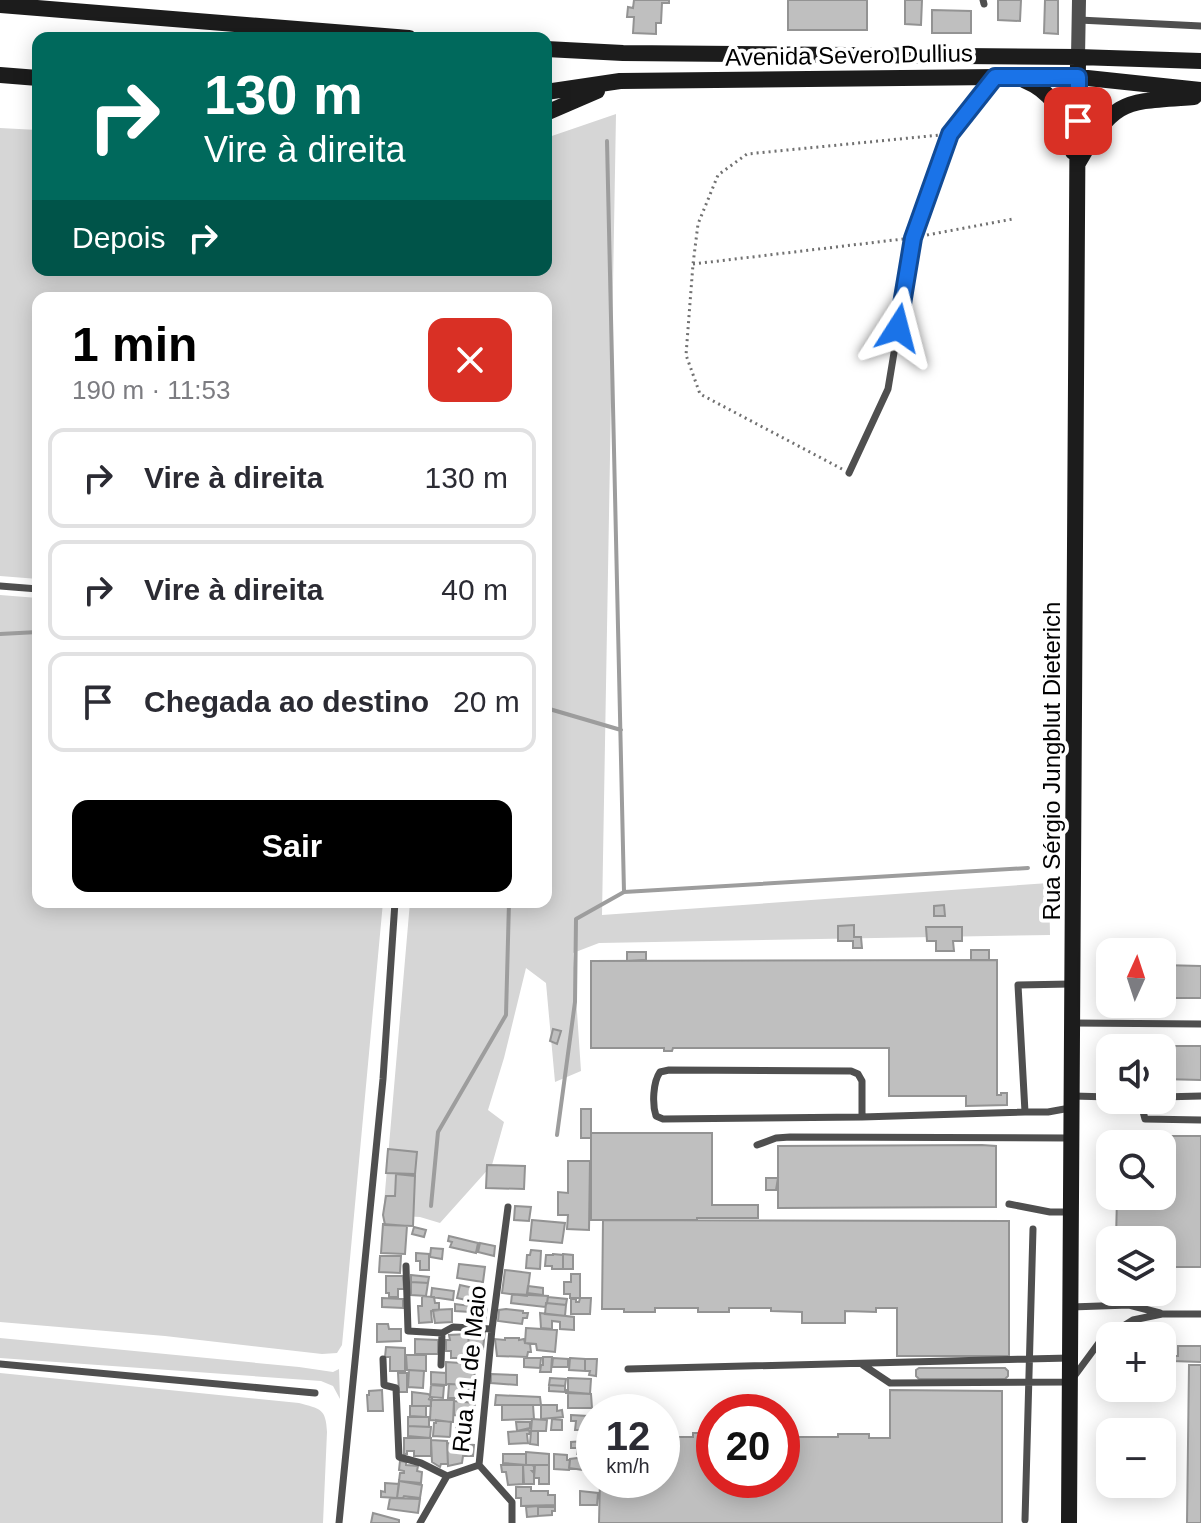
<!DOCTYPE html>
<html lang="pt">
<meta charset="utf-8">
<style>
body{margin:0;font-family:Helvetica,sans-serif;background:#f7f7f7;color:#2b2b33;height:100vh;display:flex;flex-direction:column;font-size:30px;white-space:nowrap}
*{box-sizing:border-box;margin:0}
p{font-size:26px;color:#7c7c81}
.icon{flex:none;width:44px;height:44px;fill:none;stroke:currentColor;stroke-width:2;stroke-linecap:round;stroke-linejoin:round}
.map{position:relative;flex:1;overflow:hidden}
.panel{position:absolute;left:32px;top:292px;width:520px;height:616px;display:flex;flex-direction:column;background:#fff;border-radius:16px;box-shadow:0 4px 20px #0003}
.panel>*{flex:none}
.top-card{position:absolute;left:32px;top:32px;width:520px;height:244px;border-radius:16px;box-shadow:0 4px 20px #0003;background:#00695c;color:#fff;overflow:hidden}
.needle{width:52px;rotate:3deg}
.buttons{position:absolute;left:1096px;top:938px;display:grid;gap:16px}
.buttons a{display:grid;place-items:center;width:80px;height:80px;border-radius:16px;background:#fff;box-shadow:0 4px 20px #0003;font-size:40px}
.speed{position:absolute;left:576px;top:1394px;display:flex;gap:16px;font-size:40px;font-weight:700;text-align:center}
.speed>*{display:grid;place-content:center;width:104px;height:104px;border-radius:50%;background:#fff;box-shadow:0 4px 20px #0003;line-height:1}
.speed small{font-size:20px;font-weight:400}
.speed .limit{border:12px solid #d22;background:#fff;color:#111}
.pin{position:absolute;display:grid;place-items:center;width:68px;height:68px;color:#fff;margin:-34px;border-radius:16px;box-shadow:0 4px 12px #0006}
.me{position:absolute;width:88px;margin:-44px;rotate:9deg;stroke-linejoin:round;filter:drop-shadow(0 0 6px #0008)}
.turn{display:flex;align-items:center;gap:28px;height:168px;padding:0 40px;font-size:36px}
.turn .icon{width:104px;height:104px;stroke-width:2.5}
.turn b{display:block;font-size:56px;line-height:68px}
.then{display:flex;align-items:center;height:76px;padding:0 40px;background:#0003;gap:16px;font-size:30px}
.round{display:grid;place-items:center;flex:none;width:84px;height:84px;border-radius:16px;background:#f7f7f7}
.head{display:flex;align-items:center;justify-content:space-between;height:136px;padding:0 40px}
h1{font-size:48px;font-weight:800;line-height:60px;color:#000}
.button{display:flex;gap:16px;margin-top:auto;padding:16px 40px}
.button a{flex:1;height:92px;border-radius:16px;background:#000;color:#fff;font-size:32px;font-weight:800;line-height:92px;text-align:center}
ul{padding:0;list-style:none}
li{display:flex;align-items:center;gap:24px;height:100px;margin:0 16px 12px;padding:0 24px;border:4px solid #e1e1e2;border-radius:16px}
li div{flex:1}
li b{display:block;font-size:30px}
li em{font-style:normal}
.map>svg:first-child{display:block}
.green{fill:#d6d6d6}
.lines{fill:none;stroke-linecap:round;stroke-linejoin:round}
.stream{stroke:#9d9d9d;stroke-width:4}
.building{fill:#bfbfbf;stroke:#939393;stroke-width:2}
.path{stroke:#717171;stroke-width:3;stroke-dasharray:2 4;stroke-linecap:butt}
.lane{stroke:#4f4f4f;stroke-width:7}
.street{stroke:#4f4f4f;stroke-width:14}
.secondary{stroke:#1c1c1c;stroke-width:16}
.route-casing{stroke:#114b97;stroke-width:20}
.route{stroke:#1a73e8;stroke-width:14}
.labels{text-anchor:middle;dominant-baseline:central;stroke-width:8;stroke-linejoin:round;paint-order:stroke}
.street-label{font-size:24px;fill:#000;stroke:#fff}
</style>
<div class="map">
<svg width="1201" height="1523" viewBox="0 0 1201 1523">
<rect width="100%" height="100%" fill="#fff"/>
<path class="green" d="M616,114L602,915L1049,883L1050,935L599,943L573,953L581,1071L555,1082L546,983L526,968L504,1058L488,1110L504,1122L492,1165L440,1223L420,1217L383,1215L410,902H546V298H38V579L0,576V128L38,130V270H546V138Z
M0,595L38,598V902H383L342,1345L337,1353L322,1354L165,1336L0,1322Z
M0,1338L299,1367L333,1372L339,1369L340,1399L333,1386L321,1381L0,1358Z
M0,1373L299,1403C320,1409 326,1408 327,1432L323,1523H0Z"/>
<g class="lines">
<path class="stream" d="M607,141L624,892L1028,868
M0,634L38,632
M546,708L621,730
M557,1135L575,1002L576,919L624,892
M431,1206L438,1132L506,1015L509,902"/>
</g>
<path class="building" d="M634,0H669V3H662L661,23H656V34L633,33L634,17H627L628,7L633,8Z
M788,0H867V30H788Z
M905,0H922L921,25L905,24Z
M998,0H1021L1020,21L998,20Z
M1045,0H1058V34L1044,33Z
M932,10L971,11V33H932Z
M944,905L945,916H934V906Z
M854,925V937H861L862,948H853V941H838V926Z
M926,927H962V941H953L954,951H936V941H927Z
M971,950H989V960H971Z
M627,952H646V960L627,961Z
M997,960V1095H1001V1093H1007V1105L966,1106V1096H889V1048H673L672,1051H664V1048H591V961Z
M1162,965L1201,966V998H1162Z
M553,1029L561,1031L557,1044L550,1041Z
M1118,1046H1201V1080L1162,1079V1048H1118Z
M581,1109H591V1138H581Z
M591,1133H712V1205H758V1218H697V1220H591Z
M1117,1136H1201V1267H1162V1240H1116L1117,1196H1162V1144H1117Z
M982,1145L996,1146V1207L778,1208V1146Z
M388,1149L417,1152L415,1174L386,1173Z
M568,1161H590L589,1230L567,1229L568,1215H558V1192L568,1193Z
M487,1165L525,1166L524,1189L486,1188Z
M396,1174L415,1176L413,1226L385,1225L383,1215L386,1196H395Z
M766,1178H778L776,1190H766Z
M515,1206L531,1207L529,1221L514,1220Z
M532,1220L565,1223L562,1243L530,1240Z
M603,1220L1009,1221V1356H897V1308H876V1312L845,1311V1323H802V1312L771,1311V1308H729V1312H698V1308H655V1312H624V1309H602Z
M383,1224L407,1226L405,1254L381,1253Z
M414,1227L426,1230L424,1237L412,1234Z
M449,1236L478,1243L476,1253L450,1247L452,1242L448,1241Z
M480,1243L495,1246L494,1256L478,1252Z
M431,1248L443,1249L442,1259L430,1257Z
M531,1250L541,1251L540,1269L526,1268L527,1255H530Z
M416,1253L429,1254V1270H420V1261H416Z
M553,1254L563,1255V1269H552V1266H545L546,1255H553Z
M563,1254L573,1255V1269H563Z
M380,1256H401L400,1273L379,1272Z
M459,1264L485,1267L483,1282L457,1278Z
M505,1270L530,1273L527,1296L502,1293Z
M571,1274H580V1298H570V1294H564V1282H571Z
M411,1275L429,1277L428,1283L411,1282Z
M386,1276H403L404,1289H398V1297H389V1293H386Z
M411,1282L428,1283L426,1296L411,1295Z
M460,1285L487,1291L484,1304L457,1298Z
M528,1286L543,1288V1295L527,1293Z
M432,1288L454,1291L453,1300L431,1297Z
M512,1294L548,1296L547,1303L545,1307L511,1303Z
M422,1296L434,1297L435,1303H439V1310L431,1311L432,1322L419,1323L418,1306H422Z
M548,1297L567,1299L566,1305L547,1303Z
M382,1298L403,1299V1308L382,1307Z
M580,1298H591L590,1314H571V1299H576V1302H579Z
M472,1302L487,1306L485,1323L470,1321Z
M546,1303L566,1305L565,1316L545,1314Z
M455,1304L471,1306L470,1312L455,1311Z
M452,1309V1322L435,1323L433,1310Z
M506,1309L523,1311V1313H528L527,1318H523L522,1324L498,1321L499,1310Z
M540,1313L574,1317V1330L560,1329V1322L552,1321V1329L541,1328Z
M377,1324H388L389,1329H401V1341L377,1342Z
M526,1328L557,1330L555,1352L537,1350L536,1344L525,1343Z
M485,1331L483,1349H469L468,1332Z
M468,1334L470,1358H451V1351H446V1340H450L449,1335Z
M505,1338H519V1340L524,1339L525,1343L530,1344L531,1352H528L527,1357L497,1356L495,1339L505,1340Z
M415,1339L438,1340V1354H415Z
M1178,1346H1201V1362L1172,1361V1356H1178Z
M386,1347L405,1348V1371H390V1357H385Z
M406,1355H426V1371L407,1370Z
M543,1357H552L551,1372H540L541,1365H543Z
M524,1358H541L540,1368L524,1367Z
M553,1358L568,1359V1367H552Z
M570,1358L585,1359V1371L569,1370Z
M585,1359H597L596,1376L589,1375L590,1371H585Z
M446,1362L475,1364L474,1385L446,1384Z
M1189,1365H1201V1523H1187Z
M919,1368H1005L1008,1371V1376L1005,1379H919L916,1376V1370Z
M409,1370L424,1371L423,1388L408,1387Z
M431,1372L446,1373V1385L431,1384Z
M398,1373H407V1392H399Z
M491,1374L517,1375V1385L491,1383Z
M550,1378L566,1379L565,1386L549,1385Z
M568,1378L591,1379L590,1394L566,1393V1390H568Z
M449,1384L469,1385V1391L463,1390L462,1398H448Z
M431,1385L444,1386L443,1398L430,1397Z
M549,1385L565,1386V1392L549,1391Z
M382,1390L383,1411H368L367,1395H369V1391Z
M890,1390L1002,1391V1523H599L600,1480H662V1437H693V1433H714V1480H782V1434H796V1437H838V1434H869V1438H890Z
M412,1392L428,1394L432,1397V1400L428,1399L431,1400V1406H412Z
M568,1392L591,1394L592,1408H568Z
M496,1395L540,1397L541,1405H495Z
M431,1400H454L453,1422L430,1420Z
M454,1401L475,1403L474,1416L454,1415Z
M502,1405H533L534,1419L502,1420Z
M541,1405H557V1411L562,1410L563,1417L541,1419Z
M410,1406H426V1417L410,1416Z
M571,1415L588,1416V1423H583V1430H575L576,1421H571Z
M588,1416H594V1434L584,1433V1428H588Z
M408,1417H429V1427L408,1426Z
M532,1419L547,1420L546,1431H531Z
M552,1419L562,1420V1430H551Z
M436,1420L451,1422L450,1437L433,1436L434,1423H436Z
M516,1422H530V1428L517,1431Z
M456,1424H469L468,1437H456Z
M408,1426L431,1427L430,1438L408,1436Z
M529,1430L530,1434H527L528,1443L509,1444L508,1432Z
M531,1431H538V1445L530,1444Z
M404,1438H431V1456H414V1451H407V1454H404Z
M431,1440L447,1441L448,1464H441L440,1467L432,1462Z
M584,1441L585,1454H577V1448H571V1442Z
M447,1443L474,1445L473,1456H463L462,1463L448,1466Z
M526,1452L549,1454V1465H526Z
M503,1454H526V1465L503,1463Z
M554,1454L567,1455V1460H570L569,1470L554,1469Z
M577,1458L590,1459V1471L569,1468L570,1459Z
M400,1461L406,1462V1465L418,1466L417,1471L422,1472L421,1483L399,1481L400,1473H404V1471L399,1470Z
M501,1465H523V1484L508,1485L506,1472H502Z
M523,1465H532L534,1466V1471H532L534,1473V1484H524Z
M535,1465H549V1484H539V1478H534Z
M399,1481L422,1485L420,1498L404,1496L403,1498H397Z
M385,1483L399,1484L397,1498L381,1497V1491L385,1492Z
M516,1487H531V1491H548V1495H555V1505L521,1506V1498H516Z
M580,1491L598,1493L597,1505H580Z
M390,1498L420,1499L418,1513L388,1509Z
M538,1506V1516L527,1517L526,1507Z
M538,1507H555V1511H552V1515L538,1516Z
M373,1513L399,1520V1523H371Z"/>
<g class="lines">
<path class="path" d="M927,235L1013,219
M693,264L903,239
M842,469L700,394L686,355L693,264L698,224L718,175L747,154L940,135"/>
<path class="lane" d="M983,0L984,4
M1079,20L1201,26
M849,473L888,389L913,238L950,134L994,79
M0,586L38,589
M1073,1023L1201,1024
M1073,1096L1110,1097
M1162,1097L1201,1096
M1140,1100L1145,1119L1201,1120
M1025,1112L1018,985L1071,984
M862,1117V1081L858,1074L851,1071L669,1070L660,1072C653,1082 652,1104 656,1116L663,1119L862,1117L1025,1112H1048L1070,1108
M757,1145L776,1138L790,1137L1069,1138
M1009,1204L1050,1212H1070
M508,1207L492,1329L479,1465L512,1502V1523
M406,1266L408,1331L442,1333L453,1327L492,1329
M1071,1307L1129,1305L1160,1313
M383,1359L384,1385L396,1388L399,1457L421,1463L447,1476
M0,1364L315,1393
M441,1365L442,1333
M863,1365L890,1383L1070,1382L1101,1340L1133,1320L1162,1314H1201
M628,1369L1070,1358
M1025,1520L1033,1229
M339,1523L383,1079L395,902
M420,1523L447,1476L479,1465"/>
<path class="street" d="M1078,57L1079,0"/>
<path class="secondary" d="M0,5L409,38
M546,49L623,53L1078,57L1201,61
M0,75L38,78
M1024,80C1060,95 1061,118 1073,152
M546,92L620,81L995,77H1078L1201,90
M546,113L597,91
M1078,163C1115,98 1123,102 1194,97
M1069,1523L1078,57"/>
</g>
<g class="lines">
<g class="route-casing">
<path id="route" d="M898,328L913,238L950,134L995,77H1078V121"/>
</g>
<use href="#route" class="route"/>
</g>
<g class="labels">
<g class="street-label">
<text transform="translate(849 55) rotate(-1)">Avenida Severo Dullius</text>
<text transform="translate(1051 761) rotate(-90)">Rua Sérgio Jungblut Dieterich</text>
<text transform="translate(469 1369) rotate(-84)">Rua 11 de Maio</text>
</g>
</g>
</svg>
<div class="buttons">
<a><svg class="needle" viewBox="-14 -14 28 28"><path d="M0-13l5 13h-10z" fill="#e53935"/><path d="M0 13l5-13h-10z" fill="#7c7c81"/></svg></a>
<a><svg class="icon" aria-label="sound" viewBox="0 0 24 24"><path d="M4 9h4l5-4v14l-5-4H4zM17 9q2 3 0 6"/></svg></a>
<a><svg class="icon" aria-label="search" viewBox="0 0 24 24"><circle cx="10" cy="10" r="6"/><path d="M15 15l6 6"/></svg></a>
<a><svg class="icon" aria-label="layers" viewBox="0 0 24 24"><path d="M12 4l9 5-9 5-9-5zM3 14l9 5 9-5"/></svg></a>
<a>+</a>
<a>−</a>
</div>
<div class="speed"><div>12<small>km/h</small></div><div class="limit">20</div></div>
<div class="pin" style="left:1078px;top:121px;background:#d93025"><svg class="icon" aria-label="arrive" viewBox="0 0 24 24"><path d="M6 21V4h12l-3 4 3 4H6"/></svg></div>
<svg class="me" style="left:898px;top:328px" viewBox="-20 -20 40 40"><path d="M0-17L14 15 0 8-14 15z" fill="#1a73e8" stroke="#fff" stroke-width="4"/></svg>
<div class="top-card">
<div class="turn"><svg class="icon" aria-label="right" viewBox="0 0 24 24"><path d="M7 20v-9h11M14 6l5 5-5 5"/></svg><div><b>130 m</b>Vire à direita</div></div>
<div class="then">Depois<svg class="icon" aria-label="right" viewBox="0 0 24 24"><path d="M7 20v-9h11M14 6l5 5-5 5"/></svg></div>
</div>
<section class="panel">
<div class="head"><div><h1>1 min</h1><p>190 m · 11:53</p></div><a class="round" style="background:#d93025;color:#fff"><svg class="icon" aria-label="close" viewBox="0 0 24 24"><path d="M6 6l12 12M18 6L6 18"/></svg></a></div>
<ul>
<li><svg class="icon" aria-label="right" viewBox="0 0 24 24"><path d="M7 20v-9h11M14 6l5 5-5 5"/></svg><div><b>Vire à direita</b></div><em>130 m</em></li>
<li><svg class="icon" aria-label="right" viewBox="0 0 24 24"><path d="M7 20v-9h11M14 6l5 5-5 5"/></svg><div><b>Vire à direita</b></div><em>40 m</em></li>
<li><svg class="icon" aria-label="arrive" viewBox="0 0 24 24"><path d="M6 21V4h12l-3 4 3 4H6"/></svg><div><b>Chegada ao destino</b></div><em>20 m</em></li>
</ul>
<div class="button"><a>Sair</a></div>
</section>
</div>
